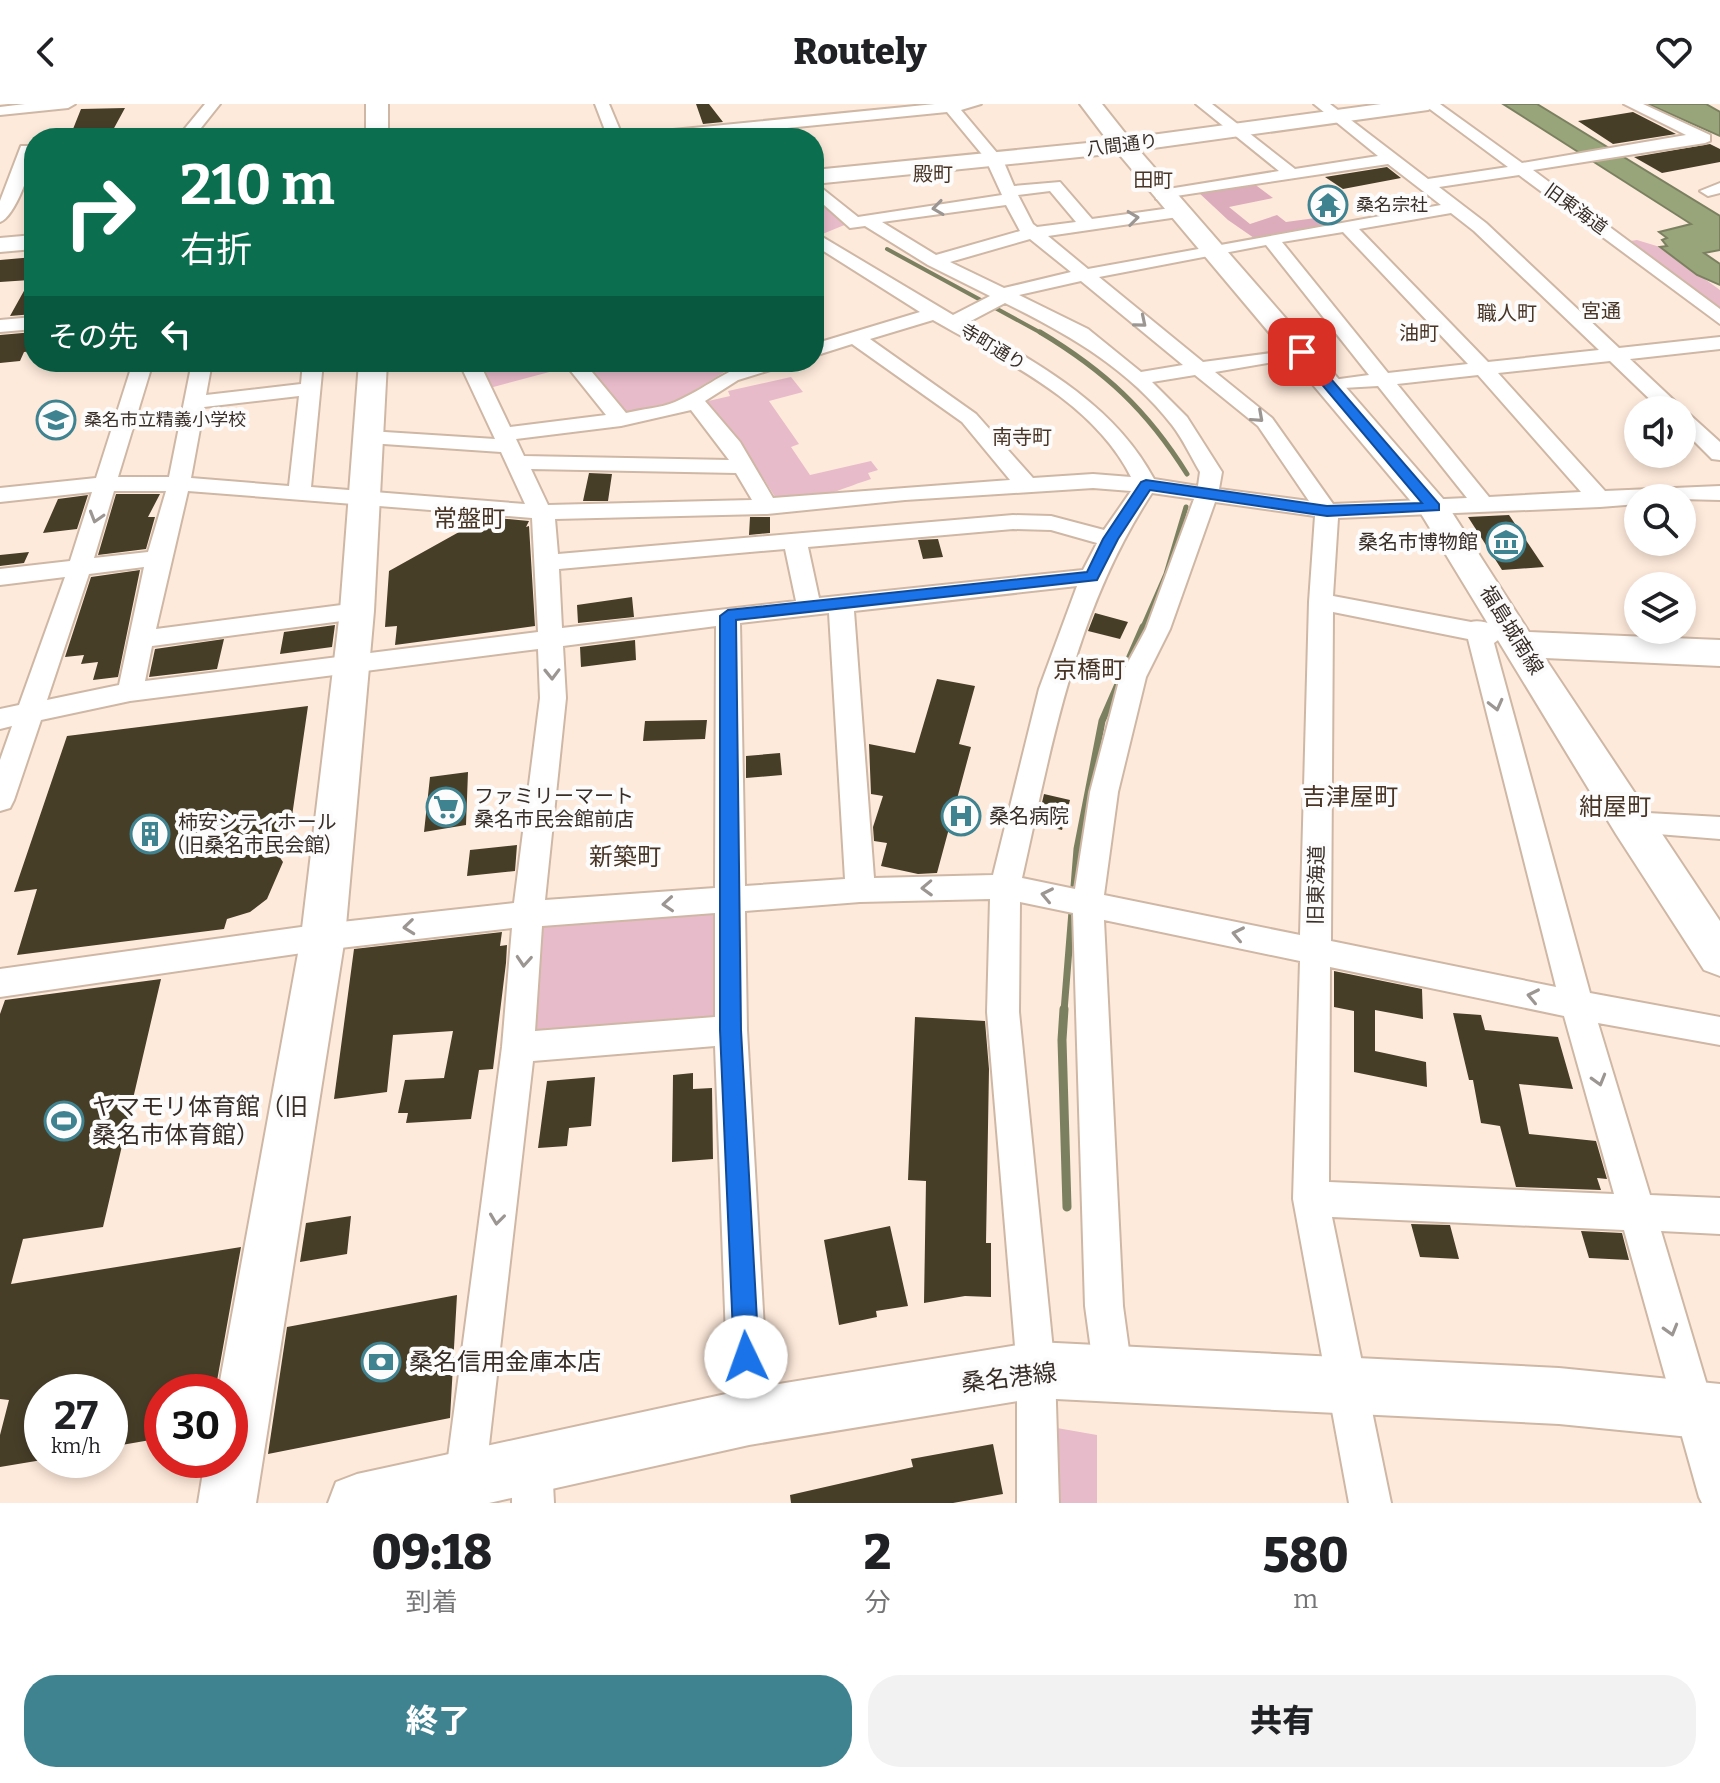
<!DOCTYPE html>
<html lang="ja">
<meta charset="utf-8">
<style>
body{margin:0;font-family:Bitter,"Noto Sans JP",serif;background:#f2f2f2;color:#202124;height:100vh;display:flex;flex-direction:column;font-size:30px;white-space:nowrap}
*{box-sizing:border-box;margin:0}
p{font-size:26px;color:#757577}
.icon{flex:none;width:44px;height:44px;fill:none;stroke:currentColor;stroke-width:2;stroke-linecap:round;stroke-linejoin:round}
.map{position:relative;height:1399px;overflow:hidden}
.panel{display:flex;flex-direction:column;background:#fff;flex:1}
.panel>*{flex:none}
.hud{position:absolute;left:24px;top:24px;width:800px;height:244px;border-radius:32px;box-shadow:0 4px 12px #0003;background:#0b6e4f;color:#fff;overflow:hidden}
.tools{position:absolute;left:1624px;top:292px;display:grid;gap:16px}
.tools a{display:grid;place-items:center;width:72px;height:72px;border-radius:50%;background:#fff;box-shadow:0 4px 12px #0003;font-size:40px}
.speed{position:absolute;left:24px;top:1270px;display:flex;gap:16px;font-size:40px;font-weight:700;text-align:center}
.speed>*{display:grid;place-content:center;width:104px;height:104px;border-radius:50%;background:#fff;box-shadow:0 4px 12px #0003;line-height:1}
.speed small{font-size:20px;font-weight:400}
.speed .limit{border:12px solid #d22;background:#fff;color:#111}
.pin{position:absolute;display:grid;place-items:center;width:68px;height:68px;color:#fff;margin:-34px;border-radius:16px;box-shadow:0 4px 12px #0006}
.me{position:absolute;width:88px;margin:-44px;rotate:357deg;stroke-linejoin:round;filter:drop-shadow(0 0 6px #0008)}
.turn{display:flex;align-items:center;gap:28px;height:168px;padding:0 24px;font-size:36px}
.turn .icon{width:104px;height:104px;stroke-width:2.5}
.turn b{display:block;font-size:56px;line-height:68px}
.then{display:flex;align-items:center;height:76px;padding:0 24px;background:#0003;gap:16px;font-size:30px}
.eta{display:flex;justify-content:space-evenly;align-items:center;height:136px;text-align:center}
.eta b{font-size:48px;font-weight:800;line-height:56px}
.primary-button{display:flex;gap:16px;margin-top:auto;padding:16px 24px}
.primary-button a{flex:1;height:92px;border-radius:32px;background:#3f8391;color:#fff;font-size:32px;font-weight:800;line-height:92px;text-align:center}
.primary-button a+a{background:#f2f2f2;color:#202124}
header{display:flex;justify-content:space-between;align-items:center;height:104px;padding:0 24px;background:#fff;font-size:36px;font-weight:800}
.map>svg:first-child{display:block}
.green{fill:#e8bbca}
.forest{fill:#ddacbc}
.water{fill:#98a479;stroke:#7b8160;stroke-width:2}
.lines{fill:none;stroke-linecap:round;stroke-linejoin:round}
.stream-far3{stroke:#7b8160;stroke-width:4}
.stream-far2{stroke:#7b8160;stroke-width:5}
.stream-far1{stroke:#7b8160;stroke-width:7}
.stream{stroke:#7b8160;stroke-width:9}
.building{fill:#473e28}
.street-casing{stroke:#cfb7a5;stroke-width:4}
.secondary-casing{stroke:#cfb7a5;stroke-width:4}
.street{fill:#fff;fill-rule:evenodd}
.secondary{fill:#fff;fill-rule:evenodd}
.oneway{stroke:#9c9693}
.route{fill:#1a73e8;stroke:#114b97;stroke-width:2}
.labels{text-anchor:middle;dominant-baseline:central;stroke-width:8;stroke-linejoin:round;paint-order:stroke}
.far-street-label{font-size:18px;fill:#382e27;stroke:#fcfcfc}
.far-poi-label{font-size:18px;fill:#382e27;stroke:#fcfcfc;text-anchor:start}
.far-quarter-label{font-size:20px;fill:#493526;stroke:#fcfcfc}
.poi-label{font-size:20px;fill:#382e27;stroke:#fcfcfc;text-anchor:start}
.street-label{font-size:20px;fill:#382e27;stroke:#fcfcfc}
.quarter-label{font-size:24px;fill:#493526;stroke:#fcfcfc}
.near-poi-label{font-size:24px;fill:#382e27;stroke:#fcfcfc;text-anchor:start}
.near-street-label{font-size:24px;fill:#382e27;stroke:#fcfcfc}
</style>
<header><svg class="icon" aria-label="back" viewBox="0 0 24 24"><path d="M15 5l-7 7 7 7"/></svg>Routely<svg class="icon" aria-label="heart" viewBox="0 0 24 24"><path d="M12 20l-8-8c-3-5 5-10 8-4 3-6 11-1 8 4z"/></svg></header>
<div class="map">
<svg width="1720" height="1399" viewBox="0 0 1720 1399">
<rect width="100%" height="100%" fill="#feeadb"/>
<path class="green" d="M814,89L847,120L820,131L814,127Z
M1637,136L1660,143L1720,186V208L1630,137Z
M473,258H587L486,285Z
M596,258H726L731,264L677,297L623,310L588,264L597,261Z
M791,273L803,288L769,297L799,340L791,343L810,371L871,357L878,366L868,369L871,375C845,383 804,403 777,396L741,339L704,298L730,292L728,287Z
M717,806V918L532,932L543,818Z
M1057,1324L1097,1331V1399H1055Z"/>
<path class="forest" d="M1253,79L1273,94L1229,103L1250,120L1277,111L1286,118L1330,112L1336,120L1254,134L1228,116L1198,88Z"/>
<path class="water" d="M1503,0H1537L1720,112V146L1704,149L1720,160V181L1697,171L1660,143L1667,142L1662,136L1667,134L1659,128L1691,120Z
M1648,0H1706L1720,8V32Z"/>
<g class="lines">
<path class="stream-far3" d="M887,145L1043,230"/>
<path class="stream-far2" d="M1040,228C1105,267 1147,306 1187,370
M1142,525L1166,470L1186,403"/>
<path class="stream-far1" d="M1064,907L1077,745L1102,617L1143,523"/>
<path class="stream" d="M1064,905L1062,936L1067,1103"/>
</g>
<path class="building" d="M696,0H709L723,18L703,20Z
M125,4L113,26L71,30L81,5Z
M1633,8L1676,30L1613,40L1578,17Z
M1710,40L1720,45V58L1662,69L1634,53Z
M1387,63L1401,74L1343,85L1325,73Z
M34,153V210L10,212L30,176L0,178V156Z
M34,228V247L24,248L20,257L0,259V231Z
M589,369L612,370L608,397H583Z
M116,390H160L148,413H155L146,445L98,451Z
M88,391L77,425L43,429L58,395Z
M1509,411L1544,463L1502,466L1468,413Z
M486,413L529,417L526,423L529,422L535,522L395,541L397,522L385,523L389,467Z
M750,413H770V429L749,431Z
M938,435L943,453L923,455L918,436Z
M29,448L24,459L0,462V451Z
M140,466L118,573L93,576L98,558L81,560L84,551L65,553L91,473Z
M632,493L634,513L578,519L577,501Z
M1095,509L1128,518L1120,535L1088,527Z
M335,521L332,543L280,550L284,528Z
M224,535L217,565L149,573L155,545Z
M635,536L636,556L581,563L580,543Z
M937,575L975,582L959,640L971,643L937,769L918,770L881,762L887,739L874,737L873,723L883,692L871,690L869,640L915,649Z
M308,602L290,726L264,730L283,758L267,795L250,808L227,815L224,825L17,851L37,785L14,788L67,632Z
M707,616L705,635L643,637L645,617Z
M780,649L782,671L746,674V652Z
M468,668L466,721L424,728L430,673Z
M1044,690L1070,696L1062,726L1037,720Z
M517,741L515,767L467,772L470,746Z
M502,828L500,842L507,841L506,859L493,965L479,966L471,1015L406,1019L408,1009H398L405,976L444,974L453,927L393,931L387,988L334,995L354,845Z
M1334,867L1422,885L1423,915L1375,906V947L1426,958L1427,983L1354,968V907L1334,903Z
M161,875L103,1123L23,1135L11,1180L241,1143L215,1288H162V1334L110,1343V1288H42V1356L0,1363V1331L9,1296L0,1295V910L5,896Z
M1453,909L1481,911L1485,926L1558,933L1573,985L1519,980L1529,1030L1596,1037L1607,1075L1597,1074L1601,1086L1516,1083L1500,1022L1481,1019L1473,976H1469Z
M915,913L985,917L989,965L986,1139H991V1193L965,1192L924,1199L926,1077L908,1076Z
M693,969V985L712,984L713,1055L672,1058L673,971Z
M595,973L591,1022L569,1024L567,1042L538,1044L547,977Z
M351,1112L347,1150L300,1158L306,1119Z
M1411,1120L1450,1121L1459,1155L1420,1153Z
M890,1122L908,1202L876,1207L877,1213L839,1221L824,1136Z
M1581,1127L1622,1129L1629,1156L1589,1154Z
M457,1191L450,1314L268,1350L287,1223Z
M993,1340L1003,1390L953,1399H791L790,1391L913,1363L911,1355Z"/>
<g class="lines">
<g class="street-casing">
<path id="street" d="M25,0H75L68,4L0,11V3Z
M205,0H220L193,34H177Z
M595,0H609L622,31L935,0H981L961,6L1003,56L1014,82L1060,78L1092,115L1178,103L1186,108L1178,113L1048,132L1088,165L1441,101L1388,60L1156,95V87L1162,86L1279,67L1196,0H1212L1295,65L1378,52L1314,0H1330L1428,75L1508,63L1423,0H1440L1522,59L1686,31L1624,0H1643L1710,31V37L1705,39L1533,66L1720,205V220L1519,71L1439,83L1486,119L1619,244L1720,233V245L1630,255L1680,302L1683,306L1682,308L1689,310L1720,338V356L1712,355L1682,325V306H1661L1610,257L1498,269L1605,387L1720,382V396L1638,394V400L1600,403L1338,414L1333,492L1471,518C1482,515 1500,522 1505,531L1494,539L1590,889L1720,913V941L1598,919L1650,1091L1720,1094V1130L1661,1127L1720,1325V1399H1702L1699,1393L1624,1126L1332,1113L1391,1399H1349L1293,1095L1300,857L1104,816L1123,1202L1132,1268L1127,1282L1113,1287L1099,1282L1094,1268L1085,1202L1073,809L1020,798L1019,908L1055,1266L1059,1399H1017V1266L987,908L990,795L860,798L745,807L747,926L769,1313L763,1327L749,1333L735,1327L729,1313L715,942L533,957L485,1376L479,1390L465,1396L451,1390L445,1376L502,943L512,824L323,846L0,893V865L323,820L514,799L540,594L538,545L130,597L41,616L14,696L10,704L0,707V656L12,622L0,625V605L19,601L65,473L0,481V465L70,457L92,388L0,398V384L96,374L133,258H153L118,373H169L192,258H212L206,291L301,280L303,258H323L311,383L525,400L501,348L369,339L358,333L369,327L495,335L459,258H479L510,323L606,311L570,266L580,260L587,262L626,309C642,305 661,304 675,298C724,276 725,258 786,258L783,262L738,276L705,297L740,338L773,394L1010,376L962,318L852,240L814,252V240L920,208L814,141V128L953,211L990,192L928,161L865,122L850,124L814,92V78L858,113L1002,91L985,54L947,8L686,34H608ZM1050,87L1076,118L1037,123L1033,120L1018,91ZM1006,101L1020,127L936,151L882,118ZM1451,109L1474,127L1599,246L1488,258L1359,125ZM1343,128L1468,260L1388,269L1282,138ZM1030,135L1071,168L1004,184L950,158ZM1266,141L1369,271L1325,277L1322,281L1325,285L1378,282L1467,394L1333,400L1272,314L1215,268L1309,252L1312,248L1309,244L1203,258L1099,173ZM1081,177L1183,261L1141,268L1088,225L1019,191ZM1005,199C1068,230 1128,264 1172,321C1183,335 1191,353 1200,368L1198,382L1154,375C1114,300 1039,260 967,219ZM933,216C1004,257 1092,296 1131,373L1093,370L1033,374L976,310L870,235ZM1195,271L1258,322L1309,397L1219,385L1222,368L1187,313L1152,278ZM1478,271L1581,388L1489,393L1397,280ZM299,292L289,382L191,374L204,303ZM691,306L729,356L524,352L516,335L621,322ZM531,365L736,369L752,396L548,401ZM1093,384L1131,387L1104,426L1051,412L1013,411L558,450L555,415L767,410L905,396ZM114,387H166L148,448L94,454ZM188,387L532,414L538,528L145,577L152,542L357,515L366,513L369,507L366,501L357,499L156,525ZM1152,389L1194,395L1146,525L1120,573L1090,688L1075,785L1022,774C1052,640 1075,506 1152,389ZM1215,398L1315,412L1309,498L1300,831L1104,791L1118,688L1146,573L1170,525ZM1013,425L1051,426L1097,439L1083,466L819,494L808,443ZM785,445L796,497L562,524L559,465ZM144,463L119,581L47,596L89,470ZM1077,482L1039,585L993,771L874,774L854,507ZM1333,508L1468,535L1556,883L1331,837ZM829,509L845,775L745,782L740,519ZM716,522L715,784L545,796L566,594L563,542ZM715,809V913L535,927L542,822ZM1330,863L1564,912L1614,1090L1329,1078Z
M21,42H33C36,57 15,113 0,118V97Z
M1720,79V89L1708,92L1700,87Z
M34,213V225L0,228V216Z
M1630,708L1720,713V735L1620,727L1616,719L1620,711Z
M532,1340L546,1346L552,1360L554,1399H512V1360L518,1346Z"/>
</g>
<g class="secondary-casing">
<path id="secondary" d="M366,0H388V34H366Z
M1080,0H1102L1129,34L1381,0H1439L1428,6L1139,46L1444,396L1529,528L1720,536V562L1545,554L1720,817V872L1704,866L1616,730L1420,408L1118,49L814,80V66L1108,37Z
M34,131V145L0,148V134Z
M359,258H387L374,507L345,833L256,1399H198L205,1356H230V1288H218L301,833L340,507Z
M1036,1238L1559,1264L1720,1280V1336L1559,1320L1036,1294L749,1341L489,1399H328L336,1378L357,1370L749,1285Z"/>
</g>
<use href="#street" class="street"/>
<use href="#secondary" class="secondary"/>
</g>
<defs><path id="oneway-chevron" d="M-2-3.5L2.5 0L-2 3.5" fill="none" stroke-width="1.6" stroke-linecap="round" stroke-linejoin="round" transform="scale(2)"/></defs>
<g class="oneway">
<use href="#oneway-chevron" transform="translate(938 104) rotate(172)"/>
<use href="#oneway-chevron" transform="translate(1133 114) rotate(-7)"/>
<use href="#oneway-chevron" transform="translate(1141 218) rotate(40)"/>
<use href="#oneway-chevron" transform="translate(1258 313) rotate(42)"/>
<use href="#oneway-chevron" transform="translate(96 413) rotate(107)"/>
<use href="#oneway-chevron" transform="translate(552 570) rotate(89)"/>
<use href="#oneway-chevron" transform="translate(1496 601) rotate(76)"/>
<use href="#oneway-chevron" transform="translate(927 784) rotate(178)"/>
<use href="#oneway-chevron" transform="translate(1047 791) rotate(-168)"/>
<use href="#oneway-chevron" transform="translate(668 800) rotate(176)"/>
<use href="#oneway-chevron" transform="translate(409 823) rotate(174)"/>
<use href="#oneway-chevron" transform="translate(1238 830) rotate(-168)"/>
<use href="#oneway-chevron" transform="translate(524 857) rotate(94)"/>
<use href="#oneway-chevron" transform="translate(1533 892) rotate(-168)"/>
<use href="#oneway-chevron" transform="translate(1599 976) rotate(74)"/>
<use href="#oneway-chevron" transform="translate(497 1115) rotate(97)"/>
<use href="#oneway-chevron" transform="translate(1671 1226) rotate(74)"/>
</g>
<path class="route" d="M1297,246H1306L1439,400V406L1327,412L1150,386L1118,435L1097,476L736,516L741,926L759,1253L755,1262L746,1266L738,1262L734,1253L720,926V512L728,506L1087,468L1103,435L1141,378L1146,376L1327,402L1422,399L1297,251Z"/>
<defs>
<g id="temple-ring" transform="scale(2)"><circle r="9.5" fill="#fcfcfc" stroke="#3f8391" stroke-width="1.5"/><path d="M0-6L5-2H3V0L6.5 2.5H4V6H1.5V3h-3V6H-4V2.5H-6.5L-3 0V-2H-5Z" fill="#3f8391"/></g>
<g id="school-ring" transform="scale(2)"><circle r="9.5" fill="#fcfcfc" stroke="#3f8391" stroke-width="1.5"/><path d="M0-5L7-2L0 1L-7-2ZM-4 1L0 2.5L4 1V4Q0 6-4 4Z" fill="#3f8391"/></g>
<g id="museum-ring" transform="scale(2)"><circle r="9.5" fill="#fcfcfc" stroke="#3f8391" stroke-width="1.5"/><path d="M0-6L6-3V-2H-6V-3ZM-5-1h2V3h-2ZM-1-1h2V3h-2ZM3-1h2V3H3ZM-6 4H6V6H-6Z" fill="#3f8391"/></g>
<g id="supermarket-ring" transform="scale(2)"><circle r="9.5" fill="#fcfcfc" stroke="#3f8391" stroke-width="1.5"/><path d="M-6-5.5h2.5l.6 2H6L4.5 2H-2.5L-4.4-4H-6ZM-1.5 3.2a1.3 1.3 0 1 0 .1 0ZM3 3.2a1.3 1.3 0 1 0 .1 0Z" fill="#3f8391"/></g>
<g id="hospital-ring" transform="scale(2)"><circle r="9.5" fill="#fcfcfc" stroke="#3f8391" stroke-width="1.5"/><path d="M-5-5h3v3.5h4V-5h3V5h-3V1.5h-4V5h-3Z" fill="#3f8391"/></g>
<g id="building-ring" transform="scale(2)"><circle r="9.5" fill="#fcfcfc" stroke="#3f8391" stroke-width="1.5"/><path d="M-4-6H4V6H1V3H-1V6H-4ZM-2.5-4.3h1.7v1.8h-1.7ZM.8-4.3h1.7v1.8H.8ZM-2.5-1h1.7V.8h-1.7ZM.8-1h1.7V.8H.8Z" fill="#3f8391"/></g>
<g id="stadium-ring" transform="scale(2)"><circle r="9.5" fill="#fcfcfc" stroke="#3f8391" stroke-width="1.5"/><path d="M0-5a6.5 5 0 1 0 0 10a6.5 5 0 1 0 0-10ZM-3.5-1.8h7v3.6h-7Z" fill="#3f8391"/></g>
<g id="bank-ring" transform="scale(2)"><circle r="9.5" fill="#fcfcfc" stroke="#3f8391" stroke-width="1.5"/><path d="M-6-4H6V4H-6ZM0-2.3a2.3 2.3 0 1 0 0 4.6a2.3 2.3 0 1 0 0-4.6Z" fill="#3f8391"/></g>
</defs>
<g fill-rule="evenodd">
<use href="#temple-ring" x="1328" y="101"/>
<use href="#school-ring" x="56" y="316"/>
<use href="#museum-ring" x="1506" y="438"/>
<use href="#supermarket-ring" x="446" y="703"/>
<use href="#hospital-ring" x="961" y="712"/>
<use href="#building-ring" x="150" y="730"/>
<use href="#stadium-ring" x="64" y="1017"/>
<use href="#bank-ring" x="381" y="1258"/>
</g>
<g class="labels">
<g class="far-street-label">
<text transform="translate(1122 41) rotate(-7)">八間通り</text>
<text transform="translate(1576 105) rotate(36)">旧東海道</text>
<text transform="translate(993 243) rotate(31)">寺町通り</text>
</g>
<g class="far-poi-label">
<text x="1356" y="101">桑名宗社</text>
<text x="84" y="316">桑名市立精義小学校</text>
</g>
<g class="far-quarter-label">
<text x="933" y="70">殿町</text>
<text x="1153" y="76">田町</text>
<text x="1601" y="207">宮通</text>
<text x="1507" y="209">職人町</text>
<text x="1419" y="229">油町</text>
<text x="1022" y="333">南寺町</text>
</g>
<g class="poi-label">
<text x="1478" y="438" text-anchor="end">桑名市博物館</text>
<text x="474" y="692">ファミリーマート<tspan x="474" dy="23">桑名市民会館前店</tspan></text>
<text x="989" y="712">桑名病院</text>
<text x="178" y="718">柿安シティホール<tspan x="178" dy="23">(旧桑名市民会館)</tspan></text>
</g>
<g class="street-label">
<text transform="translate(1512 526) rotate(58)">福島城南線</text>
<text transform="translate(1316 781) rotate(-89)">旧東海道</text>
</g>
<g class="quarter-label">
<text x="469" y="415">常盤町</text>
<text x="1089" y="566">京橋町</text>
<text x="1350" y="693">吉津屋町</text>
<text x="1615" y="703">紺屋町</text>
<text x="625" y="753">新築町</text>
</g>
<g class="near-poi-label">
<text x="92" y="1003">ヤマモリ体育館（旧<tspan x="92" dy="28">桑名市体育館）</tspan></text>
<text x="409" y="1258">桑名信用金庫本店</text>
</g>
<g class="near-street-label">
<text transform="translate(1009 1274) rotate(-7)">桑名港線</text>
</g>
</g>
</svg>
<div class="tools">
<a><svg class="icon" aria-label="sound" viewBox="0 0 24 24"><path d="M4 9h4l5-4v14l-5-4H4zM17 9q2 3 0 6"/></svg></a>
<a><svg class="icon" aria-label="search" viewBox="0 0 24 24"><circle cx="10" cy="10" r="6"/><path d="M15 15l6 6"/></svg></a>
<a><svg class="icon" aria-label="layers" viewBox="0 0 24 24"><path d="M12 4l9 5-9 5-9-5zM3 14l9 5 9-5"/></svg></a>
</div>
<div class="speed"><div>27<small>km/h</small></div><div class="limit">30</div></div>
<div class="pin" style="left:1302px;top:248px;background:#d93025"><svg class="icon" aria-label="arrive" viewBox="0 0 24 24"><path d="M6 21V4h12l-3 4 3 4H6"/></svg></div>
<svg class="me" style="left:746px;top:1253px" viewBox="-20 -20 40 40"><circle r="19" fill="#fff"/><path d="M0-13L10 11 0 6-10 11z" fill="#1a73e8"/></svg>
<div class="hud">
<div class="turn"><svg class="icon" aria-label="right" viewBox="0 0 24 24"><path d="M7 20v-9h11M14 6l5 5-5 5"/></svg><div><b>210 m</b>右折</div></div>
<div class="then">その先<svg class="icon" aria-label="left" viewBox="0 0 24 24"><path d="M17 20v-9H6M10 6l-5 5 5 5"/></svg></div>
</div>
</div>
<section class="panel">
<div class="eta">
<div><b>09:18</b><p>到着</p></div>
<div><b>2</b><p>分</p></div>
<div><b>580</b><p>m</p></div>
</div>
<div class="primary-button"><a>終了</a><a>共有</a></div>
</section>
